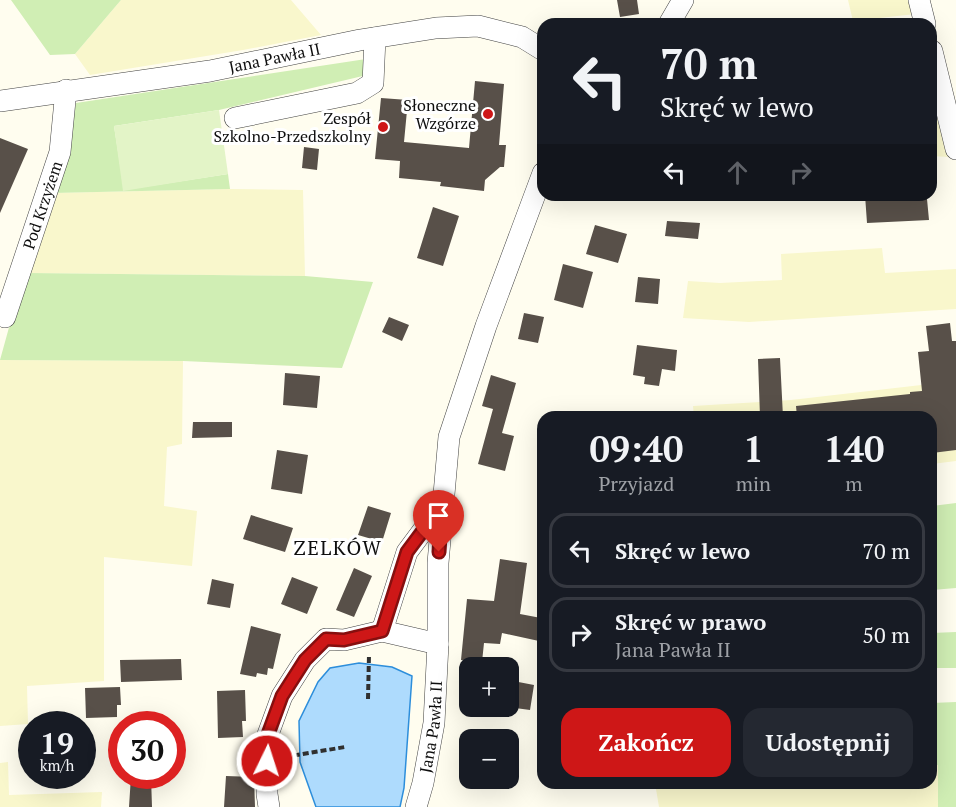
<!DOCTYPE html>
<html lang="pl">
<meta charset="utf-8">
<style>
body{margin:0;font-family:"PT Serif",serif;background:#242831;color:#f1f3f6;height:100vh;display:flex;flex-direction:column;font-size:22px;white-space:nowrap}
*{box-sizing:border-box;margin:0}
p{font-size:20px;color:#9ea1a6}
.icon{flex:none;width:33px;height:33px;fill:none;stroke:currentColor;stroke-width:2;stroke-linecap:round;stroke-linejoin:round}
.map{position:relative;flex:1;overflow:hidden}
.details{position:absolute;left:537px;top:411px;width:400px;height:378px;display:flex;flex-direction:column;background:#171b24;border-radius:18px;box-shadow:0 6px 24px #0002}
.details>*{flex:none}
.banner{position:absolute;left:537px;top:18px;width:400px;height:183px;border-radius:18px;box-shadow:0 6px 24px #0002;background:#171b24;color:#f1f3f6;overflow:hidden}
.buttons{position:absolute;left:459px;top:657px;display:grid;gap:12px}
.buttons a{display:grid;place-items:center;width:60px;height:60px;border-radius:12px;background:#171b24;box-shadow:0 6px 24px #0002;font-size:30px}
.speed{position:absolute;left:18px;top:711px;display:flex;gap:12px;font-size:30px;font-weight:700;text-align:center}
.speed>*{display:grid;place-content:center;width:78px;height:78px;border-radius:50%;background:#171b24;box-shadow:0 6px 24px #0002;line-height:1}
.speed small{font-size:15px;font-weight:400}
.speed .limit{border:9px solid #d22;background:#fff;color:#111}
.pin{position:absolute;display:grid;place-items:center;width:51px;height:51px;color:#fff;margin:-62px -26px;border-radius:50% 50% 50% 0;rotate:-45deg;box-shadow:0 0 6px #0007}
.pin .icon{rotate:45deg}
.me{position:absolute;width:66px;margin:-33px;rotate:4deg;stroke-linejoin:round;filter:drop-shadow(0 0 4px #0008)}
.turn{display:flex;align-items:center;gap:21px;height:126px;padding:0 24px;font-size:27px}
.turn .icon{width:78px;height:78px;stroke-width:2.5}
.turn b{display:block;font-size:42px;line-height:51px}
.lanes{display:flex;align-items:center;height:57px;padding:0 24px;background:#0003;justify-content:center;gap:30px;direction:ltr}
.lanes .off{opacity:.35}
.eta{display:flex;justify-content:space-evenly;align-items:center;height:102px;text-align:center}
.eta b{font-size:36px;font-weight:700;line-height:42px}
.cta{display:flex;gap:12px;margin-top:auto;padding:12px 24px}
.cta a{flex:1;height:69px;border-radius:18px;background:#ce1717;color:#fff;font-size:24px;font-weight:700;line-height:69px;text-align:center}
.cta a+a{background:#242831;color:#f1f3f6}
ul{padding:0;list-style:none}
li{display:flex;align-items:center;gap:18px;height:75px;margin:0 12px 9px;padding:0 12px;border:3px solid #363941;border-radius:18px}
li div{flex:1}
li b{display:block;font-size:22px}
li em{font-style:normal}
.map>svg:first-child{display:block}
.farmland{fill:#f9f7cc}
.green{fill:#d0eeb4}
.pitch{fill:#e3f4c7}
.water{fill:#aedbfd;stroke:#2d8edb;stroke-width:1.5}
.building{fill:#585049}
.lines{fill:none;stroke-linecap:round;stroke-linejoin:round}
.minor-casing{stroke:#414141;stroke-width:22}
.path{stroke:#303030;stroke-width:4;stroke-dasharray:6 3;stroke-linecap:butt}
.minor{stroke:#fff;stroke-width:21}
.route-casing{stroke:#860f0f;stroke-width:15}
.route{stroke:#ce1717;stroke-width:10}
.poi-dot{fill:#ce1717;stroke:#fff;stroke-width:2}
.labels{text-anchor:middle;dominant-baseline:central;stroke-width:6;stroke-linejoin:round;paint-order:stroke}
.street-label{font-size:16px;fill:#0e0e0e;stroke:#fff}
.poi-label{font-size:16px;fill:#0e0e0e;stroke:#fff;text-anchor:end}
.quarter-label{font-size:20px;letter-spacing:1.5px;fill:#0e0e0e;stroke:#fff}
</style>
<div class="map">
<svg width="956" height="807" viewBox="0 0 956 807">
<rect width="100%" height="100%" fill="#fffdef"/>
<path class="farmland" d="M121,0H291L321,35L243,50L90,75L75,54Z
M848,0H911L915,14L853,21Z
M932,79L949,157L932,156Z
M230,189L303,190L305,276L28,273L53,193Z
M882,248L885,273L956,269V309L749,322L683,318L688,281L720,283L782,280L781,254Z
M0,360L183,361L182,444L167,447L164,506L197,511L192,566L104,557V681L27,686L28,724L0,726Z
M956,381V461L932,464V417H694L693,406L791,400Z
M8,762L9,795L102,792L101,807H0V763Z
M938,765V807H659L656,789L730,783H932V766Z"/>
<path class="green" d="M11,0H121L75,54L50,55Z
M366,59L367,75L219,110L114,126L124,190L228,174L230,189L53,193L69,143L76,103Z
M28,273L305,276L373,282L342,368L183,361L0,360L13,313Z
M956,503V588L932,590V506Z
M956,632V668H932V633Z
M956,702V807H938V765L932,766V703Z"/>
<path class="pitch" d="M219,110L228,174L123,191L114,126Z"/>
<path class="water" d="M359,663L392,667L412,676L404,788L400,807H316L300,762L299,721L318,682L330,668Z"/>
<path class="building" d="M617,0H637L639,14L620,17Z
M475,81L504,84L499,145H506L504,167H500L485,180L484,191L440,186L441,182L399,178L400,161L375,159L381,98L408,100L404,142L469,148Z
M0,138L28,149L0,213Z
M304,147L319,149L317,170L302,168Z
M865,195H905V200L927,199L929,220L867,223Z
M433,207L459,216L443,266L417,258Z
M667,221L700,223L698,239L665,236Z
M595,225L627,234L618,263L586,254Z
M563,264L593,272L583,308L554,300Z
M638,277L660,279L658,304L635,302Z
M524,313L544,317L538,343L518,339Z
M389,317L409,325L402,341L382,332Z
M950,323L952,341H956V450L932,453V417H797L796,406L910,394V392L922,391L918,352L929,351L926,326Z
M637,345L677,350L675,371L662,369L659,386L644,384L645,377L633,375Z
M780,358L783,417H760L758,359Z
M285,373L320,376L317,408L283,405Z
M491,375L516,383L502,433L514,436L505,471L478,464L493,409L482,406Z
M193,422H232V437L192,438Z
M277,450L308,455L302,494L271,489Z
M368,506L391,513L382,542L358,535Z
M251,515L293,528L285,552L243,539Z
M500,559L527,563L520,614L541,618L539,641L502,633L500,644L484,643L482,662L461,660L467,599L494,601Z
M354,568L372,576L354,617L336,610Z
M292,577L318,587L307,614L281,604Z
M212,579L234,584L230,608L207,604Z
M251,626L281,634L273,669L268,668L267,675L257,673L256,677L240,674Z
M181,659L182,680L121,682L120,660Z
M508,680L534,685L530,710L508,707Z
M120,687L121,705H117V717L86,718L85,688Z
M245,690L246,721H242L243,737L218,738L217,691Z
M131,776L151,777L152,807H129Z
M226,776L254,777L255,807H224Z"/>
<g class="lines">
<g class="minor-casing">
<g id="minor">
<path d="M919,0L925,24"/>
<path d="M669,24L683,0"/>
<path d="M932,51L956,149"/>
<path id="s1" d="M0,101L210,71L360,40L436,28L478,26L522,37L543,50"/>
<path d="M235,118L357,93L373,83L375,38"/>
<path id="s2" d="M5,317L60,152L66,90"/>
<path d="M382,631L407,552L442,505"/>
<path d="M269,807L267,794V737L282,696L305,660L326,639L344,640L382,631L438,644"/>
<path id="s3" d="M416,807L423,783L434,723L438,644V563L449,437L486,326L543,173"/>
</g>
</g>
<path class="path" d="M368,699L369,655
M285,757L345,747"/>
<use href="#minor" class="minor"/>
</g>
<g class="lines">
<g class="route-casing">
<path id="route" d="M267,761V737L282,696L305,660L326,639L344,640L382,631L407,552L442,505L439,552"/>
</g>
<use href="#route" class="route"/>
</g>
<g class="poi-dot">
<circle cx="488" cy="114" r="6"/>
<circle cx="383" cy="127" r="6"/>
</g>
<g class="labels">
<g class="street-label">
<text stroke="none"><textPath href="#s1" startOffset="278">Jana Pawła II</textPath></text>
<text stroke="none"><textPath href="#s2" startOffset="118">Pod Krzyżem</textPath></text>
<text stroke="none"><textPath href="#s3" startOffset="82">Jana Pawła II</textPath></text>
</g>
<g class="poi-label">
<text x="476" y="105">Słoneczne<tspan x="476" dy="18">Wzgórze</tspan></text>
<text x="371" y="118">Zespół<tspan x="371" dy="18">Szkolno-Przedszkolny</tspan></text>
</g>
<g class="quarter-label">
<text x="338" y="547">ZELKÓW</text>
</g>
</g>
</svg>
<div class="buttons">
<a>+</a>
<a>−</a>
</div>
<div class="speed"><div>19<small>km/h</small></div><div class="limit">30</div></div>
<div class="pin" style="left:439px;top:552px;background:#d93025"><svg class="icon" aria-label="arrive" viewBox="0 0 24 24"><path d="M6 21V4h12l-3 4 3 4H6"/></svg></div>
<svg class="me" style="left:267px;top:761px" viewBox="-20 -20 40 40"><circle r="17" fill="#ce1717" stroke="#fff" stroke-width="3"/><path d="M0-11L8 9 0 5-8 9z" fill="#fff"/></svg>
<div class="banner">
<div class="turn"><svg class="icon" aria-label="left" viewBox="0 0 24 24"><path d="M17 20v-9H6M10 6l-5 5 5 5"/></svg><div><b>70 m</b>Skręć w lewo</div></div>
<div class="lanes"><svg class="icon" aria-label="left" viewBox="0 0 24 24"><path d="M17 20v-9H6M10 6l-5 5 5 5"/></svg><svg class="icon off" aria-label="ahead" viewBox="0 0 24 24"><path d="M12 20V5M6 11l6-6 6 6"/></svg><svg class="icon off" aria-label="right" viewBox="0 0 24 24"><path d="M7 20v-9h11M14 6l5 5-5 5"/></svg></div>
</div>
<section class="details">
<div class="eta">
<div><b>09:40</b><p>Przyjazd</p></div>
<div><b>1</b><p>min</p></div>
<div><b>140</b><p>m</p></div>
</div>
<ul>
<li><svg class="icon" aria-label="left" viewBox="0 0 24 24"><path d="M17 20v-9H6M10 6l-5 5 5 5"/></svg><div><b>Skręć w lewo</b></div><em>70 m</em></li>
<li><svg class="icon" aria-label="right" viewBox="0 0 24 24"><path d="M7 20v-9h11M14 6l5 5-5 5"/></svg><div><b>Skręć w prawo</b><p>Jana Pawła II</p></div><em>50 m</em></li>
</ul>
<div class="cta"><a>Zakończ</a><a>Udostępnij</a></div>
</section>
</div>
